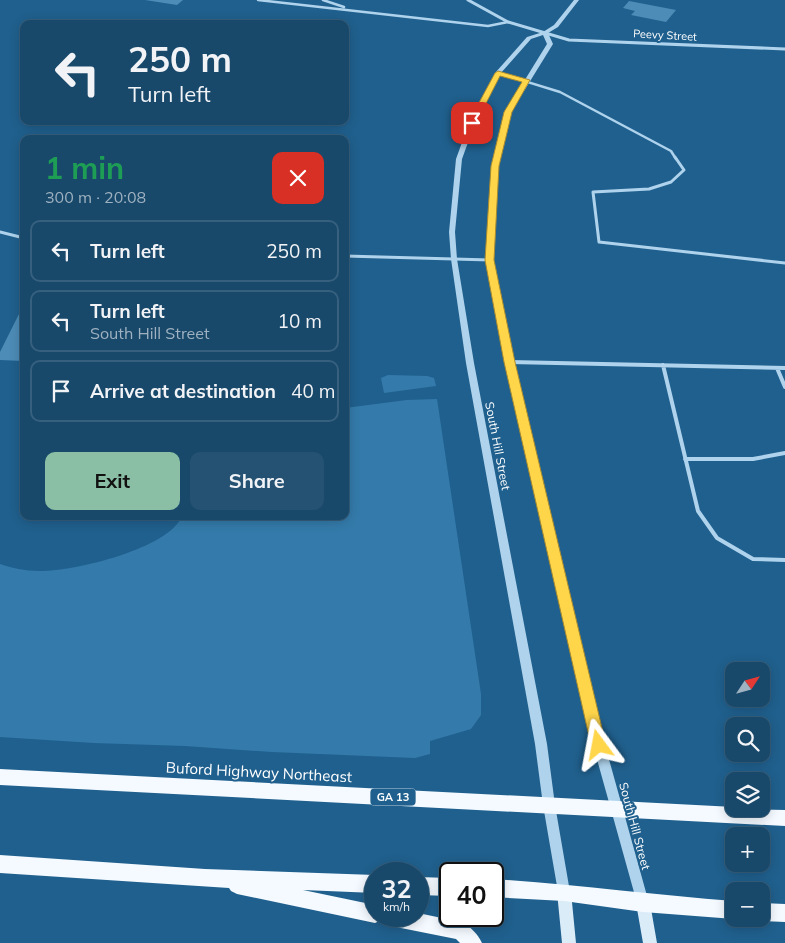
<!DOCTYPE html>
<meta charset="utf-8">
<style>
body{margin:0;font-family:Mulish,sans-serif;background:#255272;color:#f1f3f6;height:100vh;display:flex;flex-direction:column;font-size:19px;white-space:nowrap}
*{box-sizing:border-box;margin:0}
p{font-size:16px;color:#9fb2c1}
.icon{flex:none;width:28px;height:28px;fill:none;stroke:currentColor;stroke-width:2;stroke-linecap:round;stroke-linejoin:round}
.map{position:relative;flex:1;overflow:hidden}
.side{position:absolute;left:20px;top:135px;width:329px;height:385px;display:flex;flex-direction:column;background:#18486a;border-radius:10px;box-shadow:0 2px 12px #0003,0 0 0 1px #36607e}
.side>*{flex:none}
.hud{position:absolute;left:20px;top:20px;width:329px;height:105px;border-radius:10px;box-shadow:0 2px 12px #0003,0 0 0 1px #36607e;background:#18486a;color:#f1f3f6;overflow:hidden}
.needle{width:32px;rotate:54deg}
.tools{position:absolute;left:725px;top:662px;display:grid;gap:10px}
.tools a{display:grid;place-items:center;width:45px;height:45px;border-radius:10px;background:#18486a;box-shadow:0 2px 12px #0003,0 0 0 1px #36607e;font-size:25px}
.speed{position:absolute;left:364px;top:862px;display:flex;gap:10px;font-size:25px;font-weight:700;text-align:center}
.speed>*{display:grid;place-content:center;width:65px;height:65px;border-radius:50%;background:#18486a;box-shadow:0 2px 12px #0003,0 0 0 1px #36607e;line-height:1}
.speed small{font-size:12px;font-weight:400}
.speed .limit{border:2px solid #111;border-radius:8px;background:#fff;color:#111}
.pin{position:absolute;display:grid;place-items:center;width:42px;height:42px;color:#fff;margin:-21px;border-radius:10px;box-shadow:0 2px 8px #0006}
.me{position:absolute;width:55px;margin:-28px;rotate:347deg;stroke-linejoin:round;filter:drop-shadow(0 0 4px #0008)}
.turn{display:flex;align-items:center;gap:18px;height:105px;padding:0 25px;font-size:22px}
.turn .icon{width:65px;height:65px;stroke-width:2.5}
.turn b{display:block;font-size:35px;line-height:42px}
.round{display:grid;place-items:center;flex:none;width:52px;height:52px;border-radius:10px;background:#255272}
.headline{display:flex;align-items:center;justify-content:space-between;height:85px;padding:0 25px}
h1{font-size:30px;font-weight:700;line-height:38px;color:#1e9e55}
.action{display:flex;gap:10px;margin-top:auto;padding:10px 25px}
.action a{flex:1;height:58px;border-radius:10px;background:#8abfa5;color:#111;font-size:20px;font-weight:700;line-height:58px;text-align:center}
.action a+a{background:#255272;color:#f1f3f6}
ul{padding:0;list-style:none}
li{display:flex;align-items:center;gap:15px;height:62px;margin:0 10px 8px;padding:0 15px;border:2px solid #36607e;border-radius:10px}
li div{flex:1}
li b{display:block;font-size:19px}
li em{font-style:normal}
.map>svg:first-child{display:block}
.green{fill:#347bab}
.building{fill:#4d8cb7}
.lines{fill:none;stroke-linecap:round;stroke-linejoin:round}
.service-far2{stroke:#afd3ec;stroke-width:2.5}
.service-far1{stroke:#afd3ec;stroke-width:3}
.service{stroke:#afd3ec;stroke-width:4}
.minor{stroke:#afd3ec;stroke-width:3}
.tertiary{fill:#afd3ec;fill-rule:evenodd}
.secondary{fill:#dbecf9;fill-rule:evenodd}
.primary{fill:#f4faff;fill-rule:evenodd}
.route{fill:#ffd54a;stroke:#a68a30}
.labels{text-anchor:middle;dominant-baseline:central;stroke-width:4;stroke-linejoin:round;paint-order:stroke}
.far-street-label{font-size:11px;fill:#fff;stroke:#20608e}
.shield{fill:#20608e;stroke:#bccfdd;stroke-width:1}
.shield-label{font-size:11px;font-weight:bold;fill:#fff}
.street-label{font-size:12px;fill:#fff;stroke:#20608e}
.near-street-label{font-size:15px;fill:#fff;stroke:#20608e}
</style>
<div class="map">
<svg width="785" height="943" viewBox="0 0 785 943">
<rect width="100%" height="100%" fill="#20608e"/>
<path class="green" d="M388,375L427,376L434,378L436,386L384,393L381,378Z
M437,399L481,694V715L471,729L430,741V754L415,758L272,752L185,746L94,743L0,737V564C12,568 25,571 38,571C72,572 169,549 182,516H345V408L407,400Z"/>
<path class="building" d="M145,0H183L177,5Z
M629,1L676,10L666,22L631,15L635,11L623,8Z
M24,304V361L0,360V352Z"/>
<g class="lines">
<path class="service-far2" d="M258,0L488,26L508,22
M323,0L344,7
M498,73L560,92L671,151L676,159"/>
<path class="service-far1" d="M675,157L684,170L671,182L649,189L593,192L599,242L785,263
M0,232L24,238
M345,256L490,260"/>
<path class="service" d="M510,362L785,368
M663,365L698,511L717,538L753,559L785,560
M777,368L785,387
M685,459H753L785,453"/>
<path class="minor" d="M468,0L508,22L569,40L785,49"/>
<path class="tertiary" d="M574,0H579L558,27L548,33L553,44L511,112L498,166L493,260L514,362L605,745L649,903L647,907L643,909L639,907L637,903L593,745L506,362L487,260L492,166L505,112L547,44L543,35L531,39L500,74L475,123L462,159L455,232L457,259L474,363L547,744L555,805L570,892L568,896L564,898L560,896L558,892L543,805L535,744L466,363L451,259L449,232L456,159L469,123L495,73L527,37L543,32L554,25Z"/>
<path class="secondary" d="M564,885L569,887L571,892L576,943H562L557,892L559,887Z
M643,896L648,898L650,903L657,943H643L636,903L638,898Z"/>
<path class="primary" d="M0,769L734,807V809L785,810V826L0,785Z
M0,855L205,869L375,875V893L303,890L375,905V916H418V913L461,922C470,926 478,934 482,943H460L456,939L386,925L379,921L375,923L237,894L231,891L229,888L0,873Z
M418,877L450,878V896L418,895Z
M492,879C573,884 653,895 734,901V919L643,912L564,901L492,897Z
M761,903L785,904V922L761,921L756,919H761Z"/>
</g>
<path class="route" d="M498,71L530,80L512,112L499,166L494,260L515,362L606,745L604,749L599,751L594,749L591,745L504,362L485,260L491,166L504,112L522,82L500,76L476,123L472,126L468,123L495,73Z"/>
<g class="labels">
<g class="far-street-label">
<text transform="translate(665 35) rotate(3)">Peevy Street</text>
</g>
<rect class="shield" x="370.5" y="788.5" width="45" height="17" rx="4"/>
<g class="shield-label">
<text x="393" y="797">GA 13</text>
</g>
<g class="street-label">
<text transform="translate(498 446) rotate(79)">South Hill Street</text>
<text transform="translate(635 826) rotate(75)">South Hill Street</text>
</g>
<g class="near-street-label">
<text transform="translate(259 772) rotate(3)">Buford Highway Northeast</text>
</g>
</g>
</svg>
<div class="tools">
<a><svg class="needle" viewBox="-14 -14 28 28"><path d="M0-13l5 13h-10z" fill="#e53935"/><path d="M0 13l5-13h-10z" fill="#9fb2c1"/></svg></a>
<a><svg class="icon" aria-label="search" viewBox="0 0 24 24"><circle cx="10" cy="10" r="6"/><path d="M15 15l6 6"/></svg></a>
<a><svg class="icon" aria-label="layers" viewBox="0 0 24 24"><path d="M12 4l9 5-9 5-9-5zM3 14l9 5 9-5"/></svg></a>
<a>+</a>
<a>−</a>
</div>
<div class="speed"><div>32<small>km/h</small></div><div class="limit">40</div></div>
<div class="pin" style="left:472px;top:123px;background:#d93025"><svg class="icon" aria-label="arrive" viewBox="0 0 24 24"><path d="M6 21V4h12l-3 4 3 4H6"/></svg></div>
<svg class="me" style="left:599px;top:745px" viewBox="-20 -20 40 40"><path d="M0-17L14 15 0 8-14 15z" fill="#ffd54a" stroke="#fff" stroke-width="4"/></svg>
<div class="hud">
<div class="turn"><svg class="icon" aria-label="left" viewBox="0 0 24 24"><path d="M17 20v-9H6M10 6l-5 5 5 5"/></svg><div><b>250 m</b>Turn left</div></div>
</div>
<section class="side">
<div class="headline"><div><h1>1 min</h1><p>300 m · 20:08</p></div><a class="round" style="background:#d93025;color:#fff"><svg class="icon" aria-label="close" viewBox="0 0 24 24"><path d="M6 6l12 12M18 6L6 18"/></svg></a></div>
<ul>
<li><svg class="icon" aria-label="left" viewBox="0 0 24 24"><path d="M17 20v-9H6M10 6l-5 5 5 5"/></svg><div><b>Turn left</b></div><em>250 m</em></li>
<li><svg class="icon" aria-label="left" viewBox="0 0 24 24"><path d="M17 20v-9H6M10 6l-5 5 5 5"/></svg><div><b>Turn left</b><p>South Hill Street</p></div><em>10 m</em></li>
<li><svg class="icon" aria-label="arrive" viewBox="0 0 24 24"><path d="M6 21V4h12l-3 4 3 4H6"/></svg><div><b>Arrive at destination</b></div><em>40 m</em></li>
</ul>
<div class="action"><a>Exit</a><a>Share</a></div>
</section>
</div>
